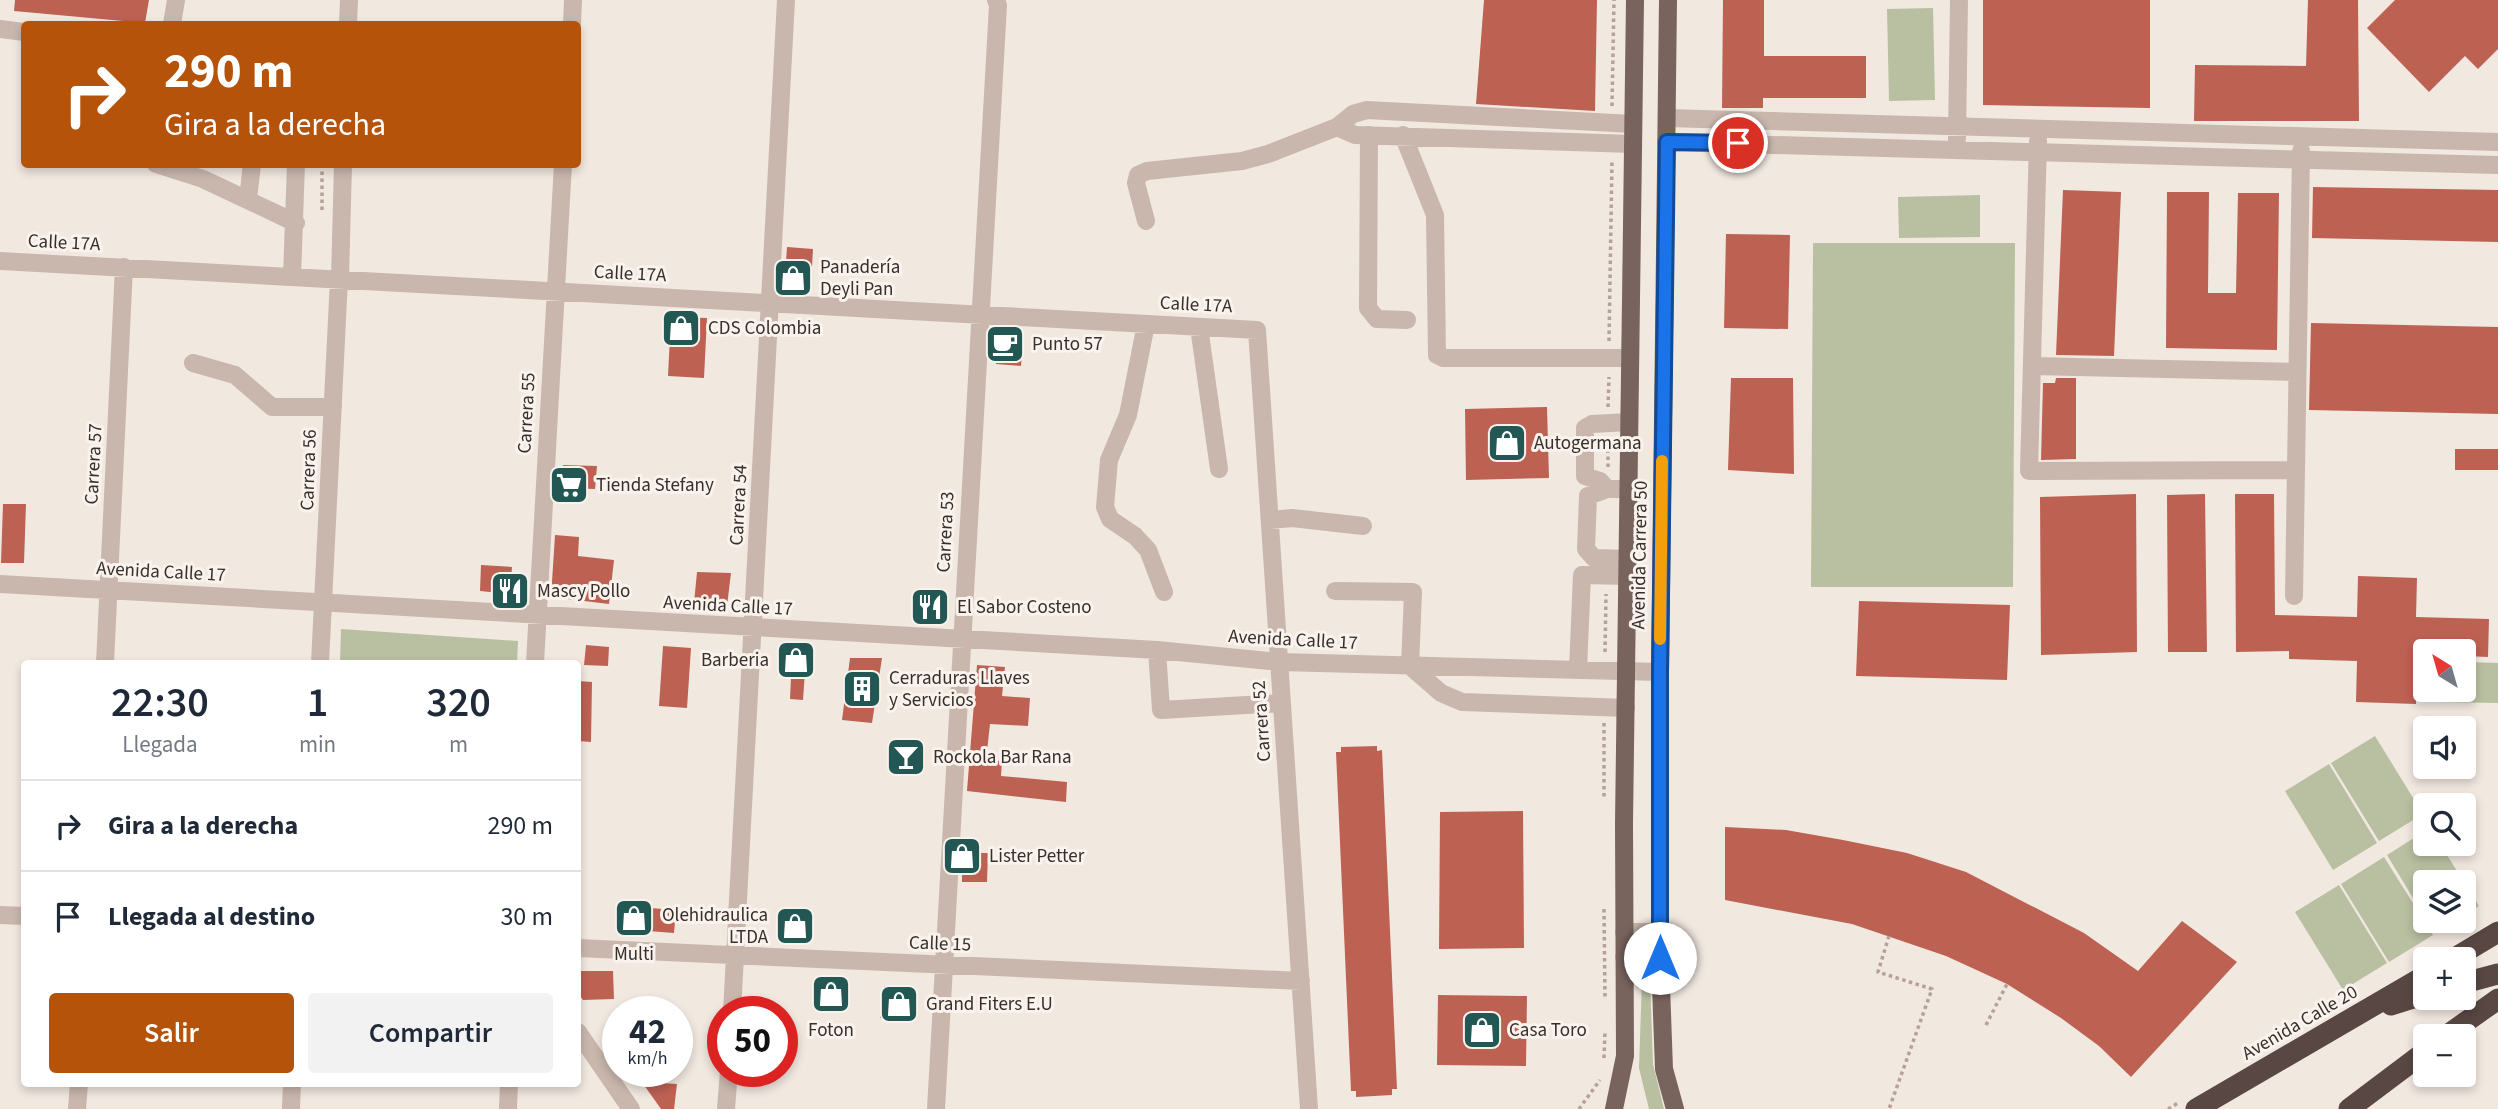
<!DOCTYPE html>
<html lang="es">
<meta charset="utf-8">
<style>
body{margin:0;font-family:"Source Sans 3",sans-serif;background:#f2f2f3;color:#1f2937;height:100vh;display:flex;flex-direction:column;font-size:26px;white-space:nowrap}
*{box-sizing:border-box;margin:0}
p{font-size:23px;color:#747a83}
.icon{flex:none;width:38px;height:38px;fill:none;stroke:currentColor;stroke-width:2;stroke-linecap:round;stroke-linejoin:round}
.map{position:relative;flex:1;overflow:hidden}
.details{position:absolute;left:21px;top:660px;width:560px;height:427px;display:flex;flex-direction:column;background:#fff;border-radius:7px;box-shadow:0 4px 10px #0003}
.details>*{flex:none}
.top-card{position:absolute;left:21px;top:21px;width:560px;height:147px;border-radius:7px;box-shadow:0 4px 10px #0003;background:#b45309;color:#fff;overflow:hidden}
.needle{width:46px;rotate:323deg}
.fabs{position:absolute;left:2413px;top:639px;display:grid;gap:14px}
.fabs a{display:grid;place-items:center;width:63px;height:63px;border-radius:7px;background:#fff;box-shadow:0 4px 10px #0003;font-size:35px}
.speed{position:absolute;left:602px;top:996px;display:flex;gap:14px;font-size:35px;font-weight:700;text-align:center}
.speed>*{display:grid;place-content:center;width:91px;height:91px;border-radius:50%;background:#fff;box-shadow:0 4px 10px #0003;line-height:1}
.speed small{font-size:18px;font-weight:400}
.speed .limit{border:10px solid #d22;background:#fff;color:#111}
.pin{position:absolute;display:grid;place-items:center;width:60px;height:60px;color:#fff;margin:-30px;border:4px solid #fff;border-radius:50%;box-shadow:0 2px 7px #0007}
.me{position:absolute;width:77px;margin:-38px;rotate:0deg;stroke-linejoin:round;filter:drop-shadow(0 0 5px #0008)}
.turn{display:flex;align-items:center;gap:24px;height:147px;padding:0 28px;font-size:32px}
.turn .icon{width:91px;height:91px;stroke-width:2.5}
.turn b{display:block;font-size:49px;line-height:60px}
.eta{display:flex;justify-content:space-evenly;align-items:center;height:119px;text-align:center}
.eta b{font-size:42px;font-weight:600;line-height:49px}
.button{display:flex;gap:14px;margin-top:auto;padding:14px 28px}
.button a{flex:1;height:80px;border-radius:7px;background:#b45309;color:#fff;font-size:28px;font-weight:600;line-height:80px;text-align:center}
.button a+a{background:#f2f2f3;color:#1f2937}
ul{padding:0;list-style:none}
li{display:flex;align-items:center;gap:21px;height:91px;padding:0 28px;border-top:2px solid #e0e1e3}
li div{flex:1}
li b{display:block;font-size:26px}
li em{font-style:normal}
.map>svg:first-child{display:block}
.green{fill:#b9c0a1}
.building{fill:#bd6153}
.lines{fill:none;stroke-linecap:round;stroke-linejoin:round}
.path{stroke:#b5a197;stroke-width:3.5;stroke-dasharray:3.5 3.5;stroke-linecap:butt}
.minor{stroke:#c9b7ad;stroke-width:18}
.major{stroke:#79635d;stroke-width:18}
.highway{stroke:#584743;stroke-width:21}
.route-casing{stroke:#114b97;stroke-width:18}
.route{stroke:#1a73e8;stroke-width:12}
.slow{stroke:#f59e0b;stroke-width:12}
.labels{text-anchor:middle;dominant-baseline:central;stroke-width:6;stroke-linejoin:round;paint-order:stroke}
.street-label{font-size:19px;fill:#382e2b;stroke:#f9f2ed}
.poi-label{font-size:19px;fill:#382e2b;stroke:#f9f2ed;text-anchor:start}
</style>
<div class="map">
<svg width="2498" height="1109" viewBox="0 0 2498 1109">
<rect width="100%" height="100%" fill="#f1e8e0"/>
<path class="green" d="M1933,8L1935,100L1889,101L1887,9Z
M1980,195V237L1899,238L1898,197Z
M1813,243H2015L2013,587H1811Z
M341,629L518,641L517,663H340Z
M2464,662L2498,663V703L2439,702L2440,690H2464Z
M2375,736L2423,814L2379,841L2331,763Z
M2329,764L2377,843L2333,870L2285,791Z
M2425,831L2426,844H2440L2464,882H2426L2425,918L2387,855Z
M2384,857L2433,935L2389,962L2341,884Z
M2464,882L2479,906L2464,915Z
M2339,885L2387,963L2343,990L2295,912Z
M2427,921H2456L2435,933Z
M1650,978L1653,1064L1664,1109H1649L1639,1068L1642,979Z"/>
<path class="building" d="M15,0H149L145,23L14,11Z
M1484,0H1597L1595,111L1476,104Z
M1723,0H1764V56H1866V98H1763V108H1722Z
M1983,0H2150V108L1983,105Z
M2308,0H2358L2359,121H2194L2195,65L2306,66Z
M2395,0H2498V49L2478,69L2465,56L2429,92L2367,28Z
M2313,187L2498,190V242L2312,238Z
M2063,190L2121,192L2114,356L2056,355Z
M2167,192H2209L2208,293H2236L2238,193H2279L2277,350L2166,348Z
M1726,234L1790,235L1788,329L1724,328Z
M787,247L813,249L811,284H795L785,277Z
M671,317L707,318L704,378L668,376Z
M2311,323L2498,327V414L2309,410Z
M998,336L1023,337L1021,366L996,364Z
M1731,378H1793L1794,474L1728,470Z
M2056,378H2076V459L2041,460L2043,383H2055Z
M1547,407L1549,478L1466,480L1465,409Z
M2455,449H2498V470H2455Z
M563,465L597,466L595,489L562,488Z
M2136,494L2137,652L2041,655L2040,497Z
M2205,494L2207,652H2168L2167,495Z
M2235,494H2274L2275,615L2357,617L2358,576L2417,578L2416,617L2489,619L2488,657L2464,656V651H2426V655H2417L2416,704L2356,702L2357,661L2289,659V651L2236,652Z
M3,504H26L24,563H1Z
M555,535L579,537L578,556L614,560L609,604L551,597Z
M481,565L512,567L510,594L480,591Z
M697,572L731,573L727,606L694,603Z
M920,598L942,601L941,616L918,614Z
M1859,601L2010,605L2007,680L1856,676Z
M586,645L609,647L608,666L584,665Z
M663,646L691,648L687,708L659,706Z
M792,655L806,656L803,700L790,699Z
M850,658H882L872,723L842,720Z
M977,665L1005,667L1002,696L1030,698L1028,726L990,724L986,760L1002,761L1001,776L1067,782L1066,802L967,791Z
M578,681L592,682L591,742L578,741Z
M1377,746V751L1382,750L1397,1089H1392V1095L1356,1097V1091H1351L1336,752H1341V747Z
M892,747L920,748L919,766H891Z
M1523,811L1524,948L1439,949L1440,812Z
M1725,827L1786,830L1843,840L1907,853L1966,872L2084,933L2138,971L2182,921L2237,962L2131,1077L2099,1046L2061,1018L2007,984L1946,956L1852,924L1725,900Z
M962,853H988L987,882H962Z
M624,906L676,910L674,933L623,929Z
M780,911L810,912L809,941L779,940Z
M578,971H613L614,999L583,1000L578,993Z
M884,986L917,990L913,1022L880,1018Z
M1438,995L1527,996L1526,1066L1437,1065Z
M634,1071H663L662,1083L677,1084L674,1109H661Z"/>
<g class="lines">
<path class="path" d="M1612,106L1614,0
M322,210V164
M1609,341L1612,160
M1608,407L1609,377
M1608,467V440
M1605,652L1606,594
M1604,723V799
M1604,909L1605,999
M1889,936L1878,972L1932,989L1889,1109
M1986,1025L2007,984
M1604,1058L1605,1031
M1579,1109L1600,1080
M2168,1109L2178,1103"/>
<path class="minor" d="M172,24L176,0
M348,24L349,0
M572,24L573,0
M0,29L24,32
M1667,118L2498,142
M1337,127L1355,135L1633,144
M1369,135L1368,308L1377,319L1407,320
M1403,135L1435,215L1437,355L1443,358H1630
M1957,139L1959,0
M2038,141L2029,471L2296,470
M1666,142L2498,165
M156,164L203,179L296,223
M248,199L252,164
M1146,221L1136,183L1138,175L1147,171L1242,161L1268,154L1337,127L1353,114L1367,110L1633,124
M0,261L1257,330L1309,1109
M292,277L296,164
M340,279L343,164
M1146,324L1128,415L1109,460L1105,507L1110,519L1135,536L1148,550L1164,592
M1199,327L1219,469
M193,363L235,375L272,407H333
M2032,366L2297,372
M1607,489L1600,481L1585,476V428L1592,424L1629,422
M1270,520L1292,518L1363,526
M1628,559L1594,558L1586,549L1588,496L1607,489H1629
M0,584L1157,650L1280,662L1660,672
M1335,591L1413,592L1410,666
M2294,596L2301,151
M1157,650L1161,710L1282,703
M105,663L124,267
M320,663L339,279
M535,663L563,164
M1410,666L1441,693L1462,702L1626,708
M1578,670L1582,575L1628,576
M0,915L24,916
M1624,932H1660
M578,948L1301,981
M1624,957L1660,958
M732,1012L786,0
M578,1032L631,1109
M77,1109L79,1083
M291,1109L292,1083
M508,1109L509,1083
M726,1109L729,1071
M936,1109L998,5L996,0"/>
<path class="major" d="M1668,0L1660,672V958L1664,1069L1675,1109
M1614,1109L1625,1056L1624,823L1635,0"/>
<path class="highway" d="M2453,959L2498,932
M2464,983L2498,974
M2391,1005L2426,994
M2446,1036L2498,999
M2196,1109L2426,975
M2349,1109L2426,1051"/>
</g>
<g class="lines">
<g class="route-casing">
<path id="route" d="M1660,958V672L1667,142L1738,143"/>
</g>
<use href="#route" class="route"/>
<path class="slow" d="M1660,639L1662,461"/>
</g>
<defs>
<g id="shop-square" transform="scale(2.0125)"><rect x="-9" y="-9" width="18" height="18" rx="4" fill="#235754" stroke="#f9f2ed"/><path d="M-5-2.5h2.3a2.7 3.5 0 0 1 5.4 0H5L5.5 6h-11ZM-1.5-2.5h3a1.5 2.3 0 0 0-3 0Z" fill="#fff"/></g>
<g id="cafe-square" transform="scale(2.0125)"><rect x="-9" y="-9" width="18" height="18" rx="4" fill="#235754" stroke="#f9f2ed"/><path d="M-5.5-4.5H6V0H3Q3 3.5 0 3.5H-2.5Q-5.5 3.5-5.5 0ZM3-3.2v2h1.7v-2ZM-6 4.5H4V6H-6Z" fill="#fff"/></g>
<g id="supermarket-square" transform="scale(2.0125)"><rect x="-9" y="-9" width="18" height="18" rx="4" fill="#235754" stroke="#f9f2ed"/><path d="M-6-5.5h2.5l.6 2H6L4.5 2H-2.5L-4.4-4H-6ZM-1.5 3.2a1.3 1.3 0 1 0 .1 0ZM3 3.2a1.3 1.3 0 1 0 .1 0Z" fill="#fff"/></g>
<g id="restaurant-square" transform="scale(2.0125)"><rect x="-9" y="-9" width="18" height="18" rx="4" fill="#235754" stroke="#f9f2ed"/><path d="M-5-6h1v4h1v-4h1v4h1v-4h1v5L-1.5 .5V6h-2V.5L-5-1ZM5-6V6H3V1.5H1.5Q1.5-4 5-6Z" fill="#fff"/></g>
<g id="building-square" transform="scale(2.0125)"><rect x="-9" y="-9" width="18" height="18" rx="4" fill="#235754" stroke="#f9f2ed"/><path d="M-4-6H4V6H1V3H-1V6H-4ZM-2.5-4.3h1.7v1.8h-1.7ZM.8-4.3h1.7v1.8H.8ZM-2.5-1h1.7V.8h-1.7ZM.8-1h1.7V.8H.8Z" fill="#fff"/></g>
<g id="bar-square" transform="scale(2.0125)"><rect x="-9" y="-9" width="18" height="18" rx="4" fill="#235754" stroke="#f9f2ed"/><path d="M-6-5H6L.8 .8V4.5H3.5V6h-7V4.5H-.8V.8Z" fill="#fff"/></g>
</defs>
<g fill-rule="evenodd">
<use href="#shop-square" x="793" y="278"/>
<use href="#shop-square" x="681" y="328"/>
<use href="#cafe-square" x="1005" y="344"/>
<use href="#shop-square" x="1507" y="443"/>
<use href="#supermarket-square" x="569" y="485"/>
<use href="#restaurant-square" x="510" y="591"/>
<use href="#restaurant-square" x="930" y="607"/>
<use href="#shop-square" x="796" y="660"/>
<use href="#building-square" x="862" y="689"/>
<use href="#bar-square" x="906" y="757"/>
<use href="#shop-square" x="962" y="856"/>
<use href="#shop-square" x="634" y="918"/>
<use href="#shop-square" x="795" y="926"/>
<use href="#shop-square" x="831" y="994"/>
<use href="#shop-square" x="899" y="1004"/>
<use href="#shop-square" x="1482" y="1030"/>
</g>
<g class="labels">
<g class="street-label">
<text transform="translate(64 243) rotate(3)">Calle 17A</text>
<text transform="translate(630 274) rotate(3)">Calle 17A</text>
<text transform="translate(1196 305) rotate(3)">Calle 17A</text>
<text transform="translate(527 413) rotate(-87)">Carrera 55</text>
<text transform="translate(94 464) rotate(-87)">Carrera 57</text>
<text transform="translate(309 470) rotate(-88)">Carrera 56</text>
<text transform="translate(739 505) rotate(-87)">Carrera 54</text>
<text transform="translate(946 532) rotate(-87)">Carrera 53</text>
<text transform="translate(1640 555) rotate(-89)">Avenida Carrera 50</text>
<text transform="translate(161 572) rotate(3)">Avenida Calle 17</text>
<text transform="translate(728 606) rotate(3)">Avenida Calle 17</text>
<text transform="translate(1293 640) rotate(3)">Avenida Calle 17</text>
<text transform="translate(1262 721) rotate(-94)">Carrera 52</text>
<text transform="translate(940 944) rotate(2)">Calle 15</text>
<text transform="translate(2300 1023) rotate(-30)">Avenida Calle 20</text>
</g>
<g class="poi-label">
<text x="820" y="267">Panadería<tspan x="820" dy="22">Deyli Pan</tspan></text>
<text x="708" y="328">CDS Colombia</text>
<text x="1032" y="344">Punto 57</text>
<text x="1534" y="443">Autogermana</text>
<text x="596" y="485">Tienda Stefany</text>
<text x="537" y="591">Mascy Pollo</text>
<text x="957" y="607">El Sabor Costeno</text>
<text x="769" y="660" text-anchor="end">Barberia</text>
<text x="889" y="678">Cerraduras Llaves<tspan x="889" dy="22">y Servicios</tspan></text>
<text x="933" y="757">Rockola Bar Rana</text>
<text x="989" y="856">Lister Petter</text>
<text x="768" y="915" text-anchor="end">Olehidraulica<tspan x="768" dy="22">LTDA</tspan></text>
<text x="634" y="954" text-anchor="middle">Multi</text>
<text x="926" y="1004">Grand Fiters E.U</text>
<text x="831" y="1030" text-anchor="middle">Foton</text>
<text x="1509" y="1030">Casa Toro</text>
</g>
</g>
</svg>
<div class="fabs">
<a><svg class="needle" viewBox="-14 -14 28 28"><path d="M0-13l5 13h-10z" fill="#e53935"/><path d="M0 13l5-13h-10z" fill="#747a83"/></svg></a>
<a><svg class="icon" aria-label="sound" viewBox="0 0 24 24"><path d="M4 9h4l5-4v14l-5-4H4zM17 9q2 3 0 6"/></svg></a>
<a><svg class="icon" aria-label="search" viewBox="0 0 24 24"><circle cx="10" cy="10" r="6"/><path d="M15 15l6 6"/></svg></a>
<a><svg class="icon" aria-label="layers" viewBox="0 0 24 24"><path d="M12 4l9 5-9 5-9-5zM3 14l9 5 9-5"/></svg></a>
<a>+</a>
<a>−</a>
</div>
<div class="speed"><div>42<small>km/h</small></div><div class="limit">50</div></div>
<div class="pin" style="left:1738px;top:143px;background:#d93025"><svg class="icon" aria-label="arrive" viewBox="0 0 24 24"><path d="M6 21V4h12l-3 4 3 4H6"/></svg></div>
<svg class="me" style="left:1660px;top:958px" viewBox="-20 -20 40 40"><circle r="19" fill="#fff"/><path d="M0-13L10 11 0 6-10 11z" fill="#1a73e8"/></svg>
<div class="top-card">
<div class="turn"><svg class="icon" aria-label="right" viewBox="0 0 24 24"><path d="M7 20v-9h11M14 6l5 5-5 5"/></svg><div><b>290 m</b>Gira a la derecha</div></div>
</div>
<section class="details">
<div class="eta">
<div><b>22:30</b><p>Llegada</p></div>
<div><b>1</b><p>min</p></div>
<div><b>320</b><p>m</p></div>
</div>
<ul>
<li><svg class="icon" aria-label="right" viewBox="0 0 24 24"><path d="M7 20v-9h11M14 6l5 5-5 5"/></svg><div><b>Gira a la derecha</b></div><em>290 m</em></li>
<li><svg class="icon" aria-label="arrive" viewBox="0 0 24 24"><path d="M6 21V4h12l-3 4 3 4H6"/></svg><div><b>Llegada al destino</b></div><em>30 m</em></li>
</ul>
<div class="button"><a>Salir</a><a>Compartir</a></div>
</section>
</div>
